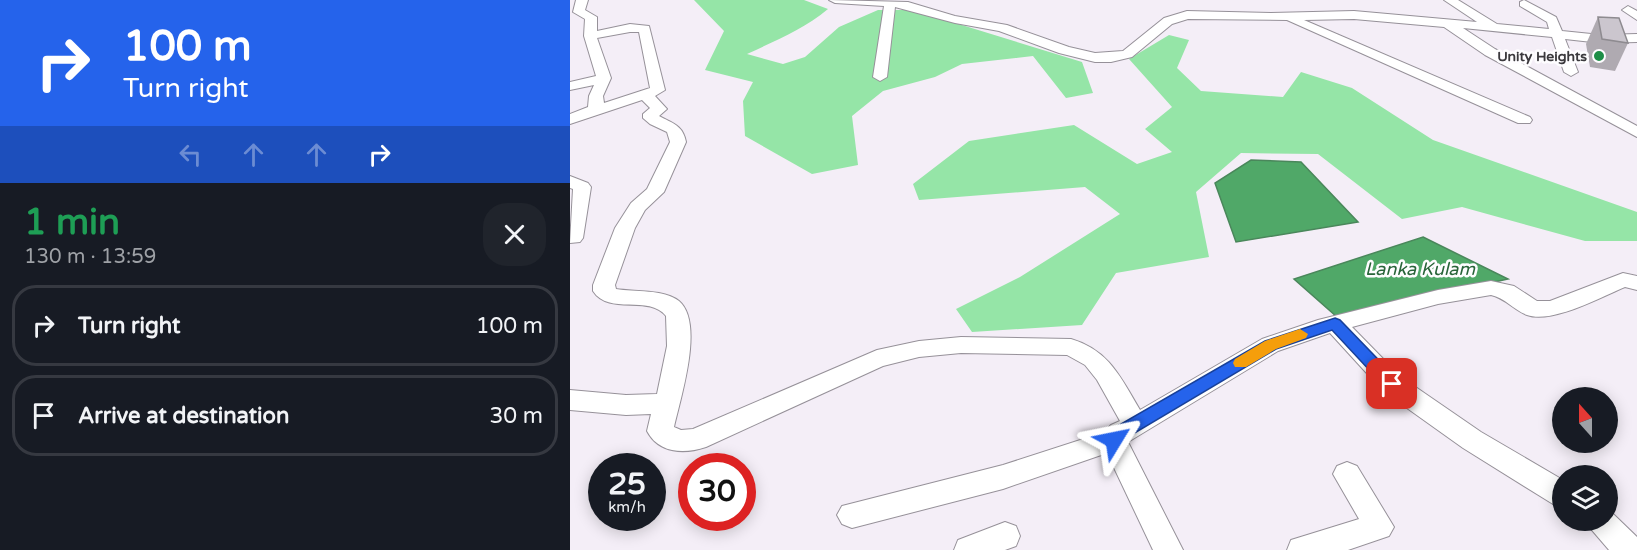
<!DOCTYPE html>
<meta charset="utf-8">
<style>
body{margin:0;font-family:"Varela Round",sans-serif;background:#20242c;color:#f1f3f6;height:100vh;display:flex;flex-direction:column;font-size:22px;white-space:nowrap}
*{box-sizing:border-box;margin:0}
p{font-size:20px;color:#9ea1a6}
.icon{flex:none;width:33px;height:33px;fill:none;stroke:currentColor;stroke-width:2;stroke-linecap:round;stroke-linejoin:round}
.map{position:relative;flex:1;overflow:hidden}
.drawer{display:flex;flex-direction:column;background:#171b24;width:570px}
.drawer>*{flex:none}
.guide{background:#2563eb;color:#fff;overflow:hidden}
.needle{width:39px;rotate:339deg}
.buttons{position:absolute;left:982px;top:387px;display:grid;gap:12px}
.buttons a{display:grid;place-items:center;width:66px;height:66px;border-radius:50%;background:#171b24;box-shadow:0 3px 15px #0003;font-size:30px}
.speed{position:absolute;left:18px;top:453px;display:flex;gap:12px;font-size:30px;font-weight:700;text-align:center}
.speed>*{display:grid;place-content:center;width:78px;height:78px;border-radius:50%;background:#171b24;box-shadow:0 3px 15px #0003;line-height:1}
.speed small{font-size:15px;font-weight:400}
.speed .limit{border:9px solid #d22;background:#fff;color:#111}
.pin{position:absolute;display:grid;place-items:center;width:51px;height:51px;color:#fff;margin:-26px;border-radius:12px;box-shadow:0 3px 9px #0006}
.me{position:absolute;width:66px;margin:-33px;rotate:55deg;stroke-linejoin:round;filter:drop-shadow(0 0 4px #0008)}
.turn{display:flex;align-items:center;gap:21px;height:126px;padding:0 24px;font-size:27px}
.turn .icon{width:78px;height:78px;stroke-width:2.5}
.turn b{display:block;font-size:42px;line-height:51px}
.lanes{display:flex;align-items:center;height:57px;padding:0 24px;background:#0003;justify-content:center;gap:30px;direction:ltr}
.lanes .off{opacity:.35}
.round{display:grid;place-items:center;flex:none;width:63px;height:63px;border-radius:24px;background:#20242c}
.overview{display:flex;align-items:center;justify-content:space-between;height:102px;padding:0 24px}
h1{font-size:36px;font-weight:700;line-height:45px;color:#1e9e55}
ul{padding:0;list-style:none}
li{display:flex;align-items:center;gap:18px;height:81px;margin:0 12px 9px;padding:0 12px;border:3px solid #363941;border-radius:24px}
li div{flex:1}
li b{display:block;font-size:22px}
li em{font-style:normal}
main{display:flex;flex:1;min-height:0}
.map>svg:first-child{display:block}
.green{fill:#95e5a7}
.water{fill:#50a868;stroke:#4a875b;stroke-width:1.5}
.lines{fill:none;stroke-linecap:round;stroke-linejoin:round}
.minor-casing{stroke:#969199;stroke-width:2}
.minor{fill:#fff;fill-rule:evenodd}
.wall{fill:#afaab1}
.building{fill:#cbc6ce;stroke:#8e8b90;stroke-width:1.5}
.route{fill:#2563eb;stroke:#184099;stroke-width:1.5}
.slow{fill:#f59e0b}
.poi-dot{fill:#1e8e47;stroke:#fefdff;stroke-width:2}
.labels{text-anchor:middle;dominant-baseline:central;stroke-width:5;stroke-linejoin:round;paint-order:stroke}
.far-poi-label{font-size:14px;font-weight:bold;fill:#3b393d;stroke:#fefdff;text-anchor:end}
.water-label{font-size:18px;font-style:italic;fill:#286439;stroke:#fefdff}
</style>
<main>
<section class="drawer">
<div class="guide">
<div class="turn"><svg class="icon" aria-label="right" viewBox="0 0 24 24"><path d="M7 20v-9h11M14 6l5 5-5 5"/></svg><div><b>100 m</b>Turn right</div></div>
<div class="lanes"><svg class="icon off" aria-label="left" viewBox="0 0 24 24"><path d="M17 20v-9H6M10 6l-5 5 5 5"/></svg><svg class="icon off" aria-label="ahead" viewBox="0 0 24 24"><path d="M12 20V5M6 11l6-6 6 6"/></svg><svg class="icon off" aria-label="ahead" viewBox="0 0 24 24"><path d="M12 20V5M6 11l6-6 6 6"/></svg><svg class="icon" aria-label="right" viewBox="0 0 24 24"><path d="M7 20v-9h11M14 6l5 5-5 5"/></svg></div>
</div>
<div class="overview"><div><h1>1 min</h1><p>130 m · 13:59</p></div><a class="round"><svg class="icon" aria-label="close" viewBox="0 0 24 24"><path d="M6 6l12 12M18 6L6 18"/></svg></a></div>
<ul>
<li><svg class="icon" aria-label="right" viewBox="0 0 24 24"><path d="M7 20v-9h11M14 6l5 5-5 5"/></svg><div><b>Turn right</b></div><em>100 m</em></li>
<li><svg class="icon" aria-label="arrive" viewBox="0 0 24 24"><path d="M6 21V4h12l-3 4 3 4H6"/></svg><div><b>Arrive at destination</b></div><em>30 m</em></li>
</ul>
</section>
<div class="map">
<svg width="1067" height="550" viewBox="0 0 1067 550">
<rect width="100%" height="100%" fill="#f4eef7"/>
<path class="green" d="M124,0H234L258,9C234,29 205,41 177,54L213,64L235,57L269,27L308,10H343L512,62L523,93L496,98L463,56L392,64L365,77L313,91L282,116L288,165L242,174L175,136L173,101L183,82L135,70L154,31Z
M599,35L619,40L607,68L631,91L713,97L731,72L782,88L863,140L1067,212V241H1015L892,207L832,219L748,154L671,153L626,192L639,257L546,273L512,325L402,332L386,309L450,277L550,214L515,187L349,200L343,184L399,141L504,125L567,164L602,152L575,129L602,107L559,59Z"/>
<path class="water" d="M681,160L731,162L788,222L666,242L645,183Z
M853,237L938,279L767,317L724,279Z"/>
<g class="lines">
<g class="minor-casing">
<path id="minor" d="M6,0H18L15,10L27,17V31L60,24L79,26L95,90L85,96L97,109L89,116C102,123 113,125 116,142L94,192L75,210L65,228L45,285L46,289C64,292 94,289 109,301C135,323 110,399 104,427L111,430L123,429L307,350L349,341L391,337L501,339C539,350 551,378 570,410L692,339L748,320L868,290L921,281L944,286L967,301H980L1053,273L1067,276V290L1055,287C1031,297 982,324 957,315C944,310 935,298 921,295L868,304L782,327L831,377L911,432L993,480V507L983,504L893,448L813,391L760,333L708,351L558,442L613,550H583L537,453L433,489L282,528L272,524L267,515L272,506L433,465L535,432L541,425L550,421L527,380L515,365L497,355L391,353L349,357L313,366L136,447C115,454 89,454 77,431L81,414L56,415L0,410V390L56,395L87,394L97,346L96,316C79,294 39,316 23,291V285L45,228L61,203L77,189L100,142L97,132L80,124L73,118V114L80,108L72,100L0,124V114L18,107L19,96L24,85L0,90V82L26,76L14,36L15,19L3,12ZM60,32H69L80,88L34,103L33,96L41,78L27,38Z
M259,0L338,2L385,16L437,25L499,47L525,53L553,51L594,18L617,11L701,13L784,11L907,22L874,0H888L927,24L979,29L977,22L950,6V2L954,0L986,17L992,31L1031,35L1067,34V42L1031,43L995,39L1008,72L1001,76L994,72L982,37L893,28L925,49L1067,126V137L915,55L874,27L784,19L734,20L960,117L962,120L960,123H948L717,20L618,19L602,24L562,57L541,62H525L489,53L429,31L385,23L325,7L317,77L310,81L303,77L314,6L265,3Z
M1058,6L1067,11V20L1052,10Z
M0,176L18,183L21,187L13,238L10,242L0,243L3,189L0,188Z
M777,462L787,466L824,527L819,536L778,550H717L721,540L789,519L763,474L767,466Z
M1038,509L1067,537V550H1039L1021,529L1017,520H1038Z
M435,522L446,526L450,536L446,546L435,550H384L388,540Z"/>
</g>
<use href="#minor" class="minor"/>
</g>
<path class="wall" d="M1028,17L1058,43L1045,71L1020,67L1016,44Z"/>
<path class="building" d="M1028,17L1049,18L1058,43L1032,39Z"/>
<path class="route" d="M765,318L770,320L828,380L830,384L828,388H816L762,330L706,349L556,438C551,445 547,448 538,445L536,440L544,428L695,341Z"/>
<path class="slow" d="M730,329L738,334L736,338L706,349L676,367H665L663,363L665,359L695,341Z"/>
<circle class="poi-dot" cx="1029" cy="56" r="6"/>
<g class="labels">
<g class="far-poi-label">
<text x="1017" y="56">Unity Heights</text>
</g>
<g class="water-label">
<text x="850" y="269">Lanka Kulam</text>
</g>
</g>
</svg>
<div class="buttons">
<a><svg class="needle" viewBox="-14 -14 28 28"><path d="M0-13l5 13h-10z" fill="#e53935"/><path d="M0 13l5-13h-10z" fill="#9ea1a6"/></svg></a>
<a><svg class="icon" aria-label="layers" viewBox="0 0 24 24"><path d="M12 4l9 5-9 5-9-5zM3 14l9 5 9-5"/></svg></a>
</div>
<div class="speed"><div>25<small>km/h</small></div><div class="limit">30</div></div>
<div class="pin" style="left:822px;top:384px;background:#d93025"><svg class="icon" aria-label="arrive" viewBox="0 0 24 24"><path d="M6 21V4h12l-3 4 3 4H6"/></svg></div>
<svg class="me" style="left:544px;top:440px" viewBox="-20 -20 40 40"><path d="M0-17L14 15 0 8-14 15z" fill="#2563eb" stroke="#fff" stroke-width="4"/></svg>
</div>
</main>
